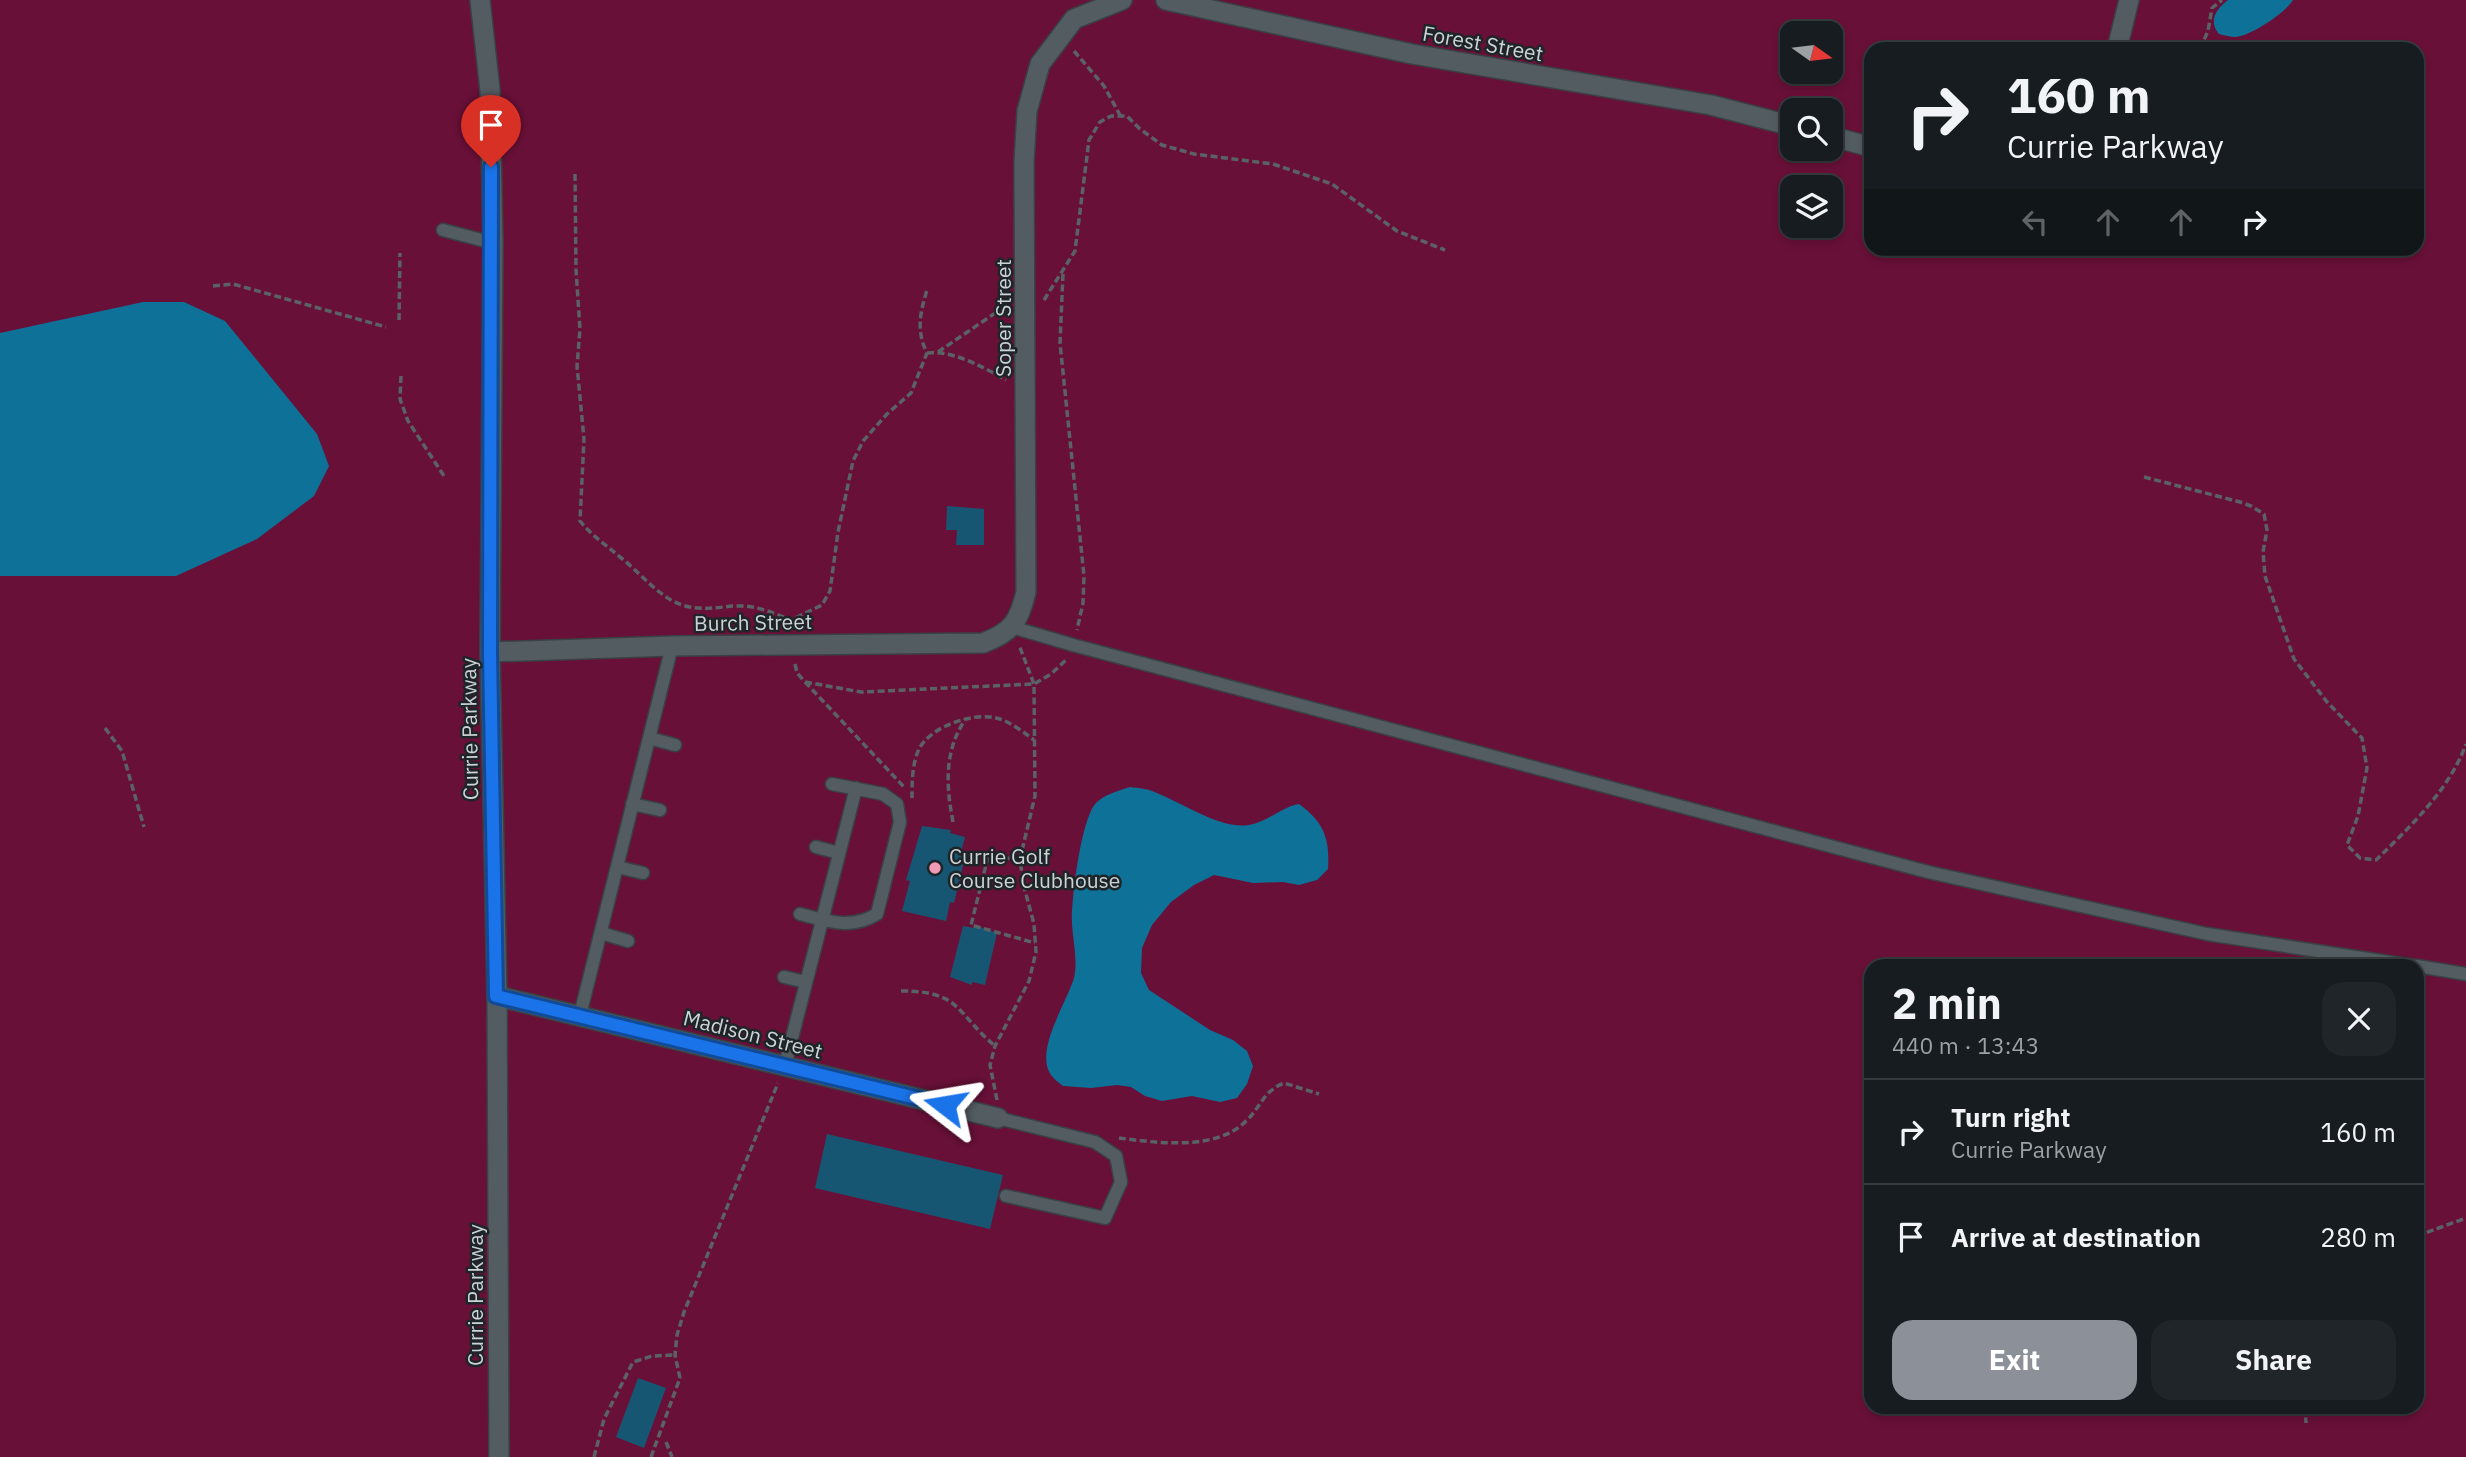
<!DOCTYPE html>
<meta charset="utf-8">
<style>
body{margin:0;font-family:"IBM Plex Sans",sans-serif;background:#1f2528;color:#f1f3f6;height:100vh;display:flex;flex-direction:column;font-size:26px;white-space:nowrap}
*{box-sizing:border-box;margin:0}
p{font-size:23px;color:#9ea1a4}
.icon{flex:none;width:38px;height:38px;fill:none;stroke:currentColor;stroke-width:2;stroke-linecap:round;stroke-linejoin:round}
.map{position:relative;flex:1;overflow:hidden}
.details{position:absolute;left:1864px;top:959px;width:560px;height:455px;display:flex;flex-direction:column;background:#161c1f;border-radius:21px;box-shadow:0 4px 10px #0003,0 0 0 2px #353a3d}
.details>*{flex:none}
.hud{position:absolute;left:1864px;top:42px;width:560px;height:214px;border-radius:21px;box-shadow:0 4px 10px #0003,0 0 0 2px #353a3d;background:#161c1f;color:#f1f3f6;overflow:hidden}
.needle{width:46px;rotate:104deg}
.tools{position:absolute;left:1780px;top:21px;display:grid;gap:14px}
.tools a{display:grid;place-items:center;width:63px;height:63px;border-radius:14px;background:#161c1f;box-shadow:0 4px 10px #0003,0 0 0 2px #353a3d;font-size:35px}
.pin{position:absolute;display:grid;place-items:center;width:60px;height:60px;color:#fff;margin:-72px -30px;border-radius:50% 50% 50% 0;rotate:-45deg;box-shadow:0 0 7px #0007}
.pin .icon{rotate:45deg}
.me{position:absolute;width:77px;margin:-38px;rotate:284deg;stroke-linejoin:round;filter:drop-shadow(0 0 5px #0008)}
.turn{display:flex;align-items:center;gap:24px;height:147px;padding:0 28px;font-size:32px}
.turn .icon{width:91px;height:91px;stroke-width:2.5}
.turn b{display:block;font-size:49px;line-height:60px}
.lanes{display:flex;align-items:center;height:66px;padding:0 28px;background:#0003;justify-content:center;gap:35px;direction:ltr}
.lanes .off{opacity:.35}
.round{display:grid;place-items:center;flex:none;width:74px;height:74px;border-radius:21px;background:#1f2528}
.overview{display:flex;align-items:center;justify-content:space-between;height:119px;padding:0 28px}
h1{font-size:42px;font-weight:700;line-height:52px}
.action{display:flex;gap:14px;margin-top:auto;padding:14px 28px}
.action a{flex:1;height:80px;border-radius:21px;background:#8c9099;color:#fff;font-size:28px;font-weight:700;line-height:80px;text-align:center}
.action a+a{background:#1f2528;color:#f1f3f6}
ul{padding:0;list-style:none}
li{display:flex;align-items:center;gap:21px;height:105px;padding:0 28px;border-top:2px solid #353a3d}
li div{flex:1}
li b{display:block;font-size:26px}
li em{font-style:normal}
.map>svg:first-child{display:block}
.green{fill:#691038;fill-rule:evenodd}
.water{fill:#0e7198}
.building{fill:#175672}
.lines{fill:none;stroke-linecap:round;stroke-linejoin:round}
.service-casing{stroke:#3a4145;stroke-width:15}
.minor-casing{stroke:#3a4145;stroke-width:22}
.path{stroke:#5b6266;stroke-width:3.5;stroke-dasharray:7 3.5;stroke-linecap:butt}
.service{stroke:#535c61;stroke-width:12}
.minor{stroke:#535c61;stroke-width:19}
.route-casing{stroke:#114b97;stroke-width:18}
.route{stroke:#1a73e8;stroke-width:12}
.poi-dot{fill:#f09ab5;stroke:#1d2529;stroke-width:2.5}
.labels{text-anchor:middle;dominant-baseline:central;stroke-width:5;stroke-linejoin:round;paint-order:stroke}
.street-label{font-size:21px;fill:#cdd2d5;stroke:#1d2529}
.poi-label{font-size:21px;fill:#cdd2d5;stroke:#1d2529;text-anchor:start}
</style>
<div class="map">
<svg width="2466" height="1457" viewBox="0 0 2466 1457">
<rect width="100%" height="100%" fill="#1d2529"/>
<path class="green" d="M0,0H2466V1457H0ZM1792,33H1830V72H1792ZM1871,49H2417V248H1871ZM1792,110H1830V149H1792ZM1792,187H1830V226H1792ZM1871,966H2417V1407H1871Z"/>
<path class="water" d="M2228,0H2293C2285,13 2252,35 2236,37C2231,37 2224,35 2219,34C2208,21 2216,9 2228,0Z
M143,302H184L225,321L317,434L329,466L314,496L257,539L176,576H0V333Z
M1130,787C1139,788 1149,789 1157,793C1182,803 1222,830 1249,825C1268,822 1281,807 1299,804C1324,822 1330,839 1328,869L1317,880L1299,885L1283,882L1253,883L1214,875L1194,885L1171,902L1152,925L1142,948L1141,973L1149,990L1210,1030L1233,1040L1247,1051L1253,1066L1247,1084L1237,1098L1220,1102L1192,1096L1162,1101L1145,1096L1131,1087L1117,1085L1091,1088L1063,1086C1059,1083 1054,1079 1051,1075C1034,1051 1067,1002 1074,978C1078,960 1073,942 1072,924C1071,901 1081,819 1096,803C1105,794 1118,791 1130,787Z"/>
<path class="building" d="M947,506L984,509V545H956L957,530H946Z
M922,826L951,830L950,833L965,837L960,856L965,857L954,903L950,902L946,921L902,911L910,881L906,880Z
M975,925L997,933L985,985L972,982V985L950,977L963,926L974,928Z
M827,1134L1003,1175L990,1229L815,1188Z
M638,1378L666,1388L644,1448L616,1437Z"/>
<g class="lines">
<g class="service-casing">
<path id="service" d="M443,230L493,243
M1012,627L1073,645L1928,872L2207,934L2414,966
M649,738L675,745
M632,804L660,810
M816,847L839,853
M617,867L643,873
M800,914C828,921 851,930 877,914L900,822L897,804L883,794L832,784
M601,933L628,941
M2417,966L2466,974
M784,977L806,982
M580,1015L672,646
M785,1065L856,788
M998,1118L1095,1142L1116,1156L1121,1182L1105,1218L1006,1196"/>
</g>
<g class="minor-casing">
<path id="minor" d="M480,0L490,90L493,243L490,652L497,996L499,1457
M1166,0L1412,54L1711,105L1792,126
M2117,49L2129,0
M1830,136L1871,147
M490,652L672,646L983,643C1012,632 1019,622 1026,592L1024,162L1027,111L1040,64L1074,19L1122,0
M497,996L998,1118"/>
</g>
<path class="path" d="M2200,49L2208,31L2212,8L2222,0
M1074,51L1104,86L1120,115
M575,174L576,270L580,329L577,366L584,439L580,521C594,538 604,543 620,557C641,573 663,603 690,607C709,611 726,605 744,606C760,607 776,614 791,620
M1063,274L1060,343L1084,576L1083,603L1077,630
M213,286L233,284L386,327
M1044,300L1075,251L1089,140L1100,122L1111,116H1127L1140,129L1162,145L1194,154L1273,164L1332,184L1397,231L1445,250
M399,320L400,253
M938,352L1007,305
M927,353C953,350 983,367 1006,380
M401,376L400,399L408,421L444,476
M2144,477L2240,502L2251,506L2264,514L2267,530L2263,552L2265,576L2294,659L2327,702L2362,738L2367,768L2358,816L2347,845L2360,858L2376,860C2410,827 2450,789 2466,744
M791,625V620L822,605L830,591L838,532L853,461L863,441L887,414L911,393L927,353C916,331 920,313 927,290
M795,664L797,673L805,682L905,788
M805,682L861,692L1034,684L1051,674L1066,660
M105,728L122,751L144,827
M912,798C912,783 912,764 919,749C930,727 972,712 996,718C1010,721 1023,732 1034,740
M953,822C946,786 944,751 965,720
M1020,859L988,857L971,925L1035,943
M901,991C961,991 955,1012 995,1046
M997,1100L990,1065L995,1046L1029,981L1036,952L1034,924L1023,883L1020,859L1035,796L1034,684L1019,645
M1119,1138C1157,1143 1217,1151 1246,1121C1262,1106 1262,1092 1284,1083L1319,1094
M2417,1236L2466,1218
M2417,1314H2422
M2305,1407L2306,1423
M666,1442L672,1457
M594,1457L604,1419L633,1362L652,1356L675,1355
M651,1457L680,1378L675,1355L677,1335L684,1312L778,1083"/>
<use href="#service" class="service"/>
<use href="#minor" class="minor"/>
</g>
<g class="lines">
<g class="route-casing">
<path id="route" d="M491,167L490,652L496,996L945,1105"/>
</g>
<use href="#route" class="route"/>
</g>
<circle class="poi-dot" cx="935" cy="868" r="7"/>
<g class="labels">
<g class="street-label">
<text transform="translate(1483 43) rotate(10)">Forest Street</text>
<text transform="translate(1003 318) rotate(-90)">Soper Street</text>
<text transform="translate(753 622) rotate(-1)">Burch Street</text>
<text transform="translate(469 729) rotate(-91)">Currie Parkway</text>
<text transform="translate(753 1034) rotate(14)">Madison Street</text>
<text transform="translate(475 1295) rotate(-90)">Currie Parkway</text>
</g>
<g class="poi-label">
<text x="949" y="856">Currie Golf<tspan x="949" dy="24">Course Clubhouse</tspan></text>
</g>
</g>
</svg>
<div class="tools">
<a><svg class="needle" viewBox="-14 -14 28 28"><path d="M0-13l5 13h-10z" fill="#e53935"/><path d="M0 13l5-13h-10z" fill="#9ea1a4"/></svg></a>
<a><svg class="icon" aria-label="search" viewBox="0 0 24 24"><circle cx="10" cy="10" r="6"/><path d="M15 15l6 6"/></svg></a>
<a><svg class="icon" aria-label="layers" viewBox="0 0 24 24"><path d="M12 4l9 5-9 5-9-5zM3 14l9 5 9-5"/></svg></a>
</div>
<div class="pin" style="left:491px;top:167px;background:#d93025"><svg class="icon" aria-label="arrive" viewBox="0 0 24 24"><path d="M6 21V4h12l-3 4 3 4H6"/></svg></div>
<svg class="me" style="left:945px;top:1105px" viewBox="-20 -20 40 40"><path d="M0-17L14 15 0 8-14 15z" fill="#1a73e8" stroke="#fff" stroke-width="4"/></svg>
<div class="hud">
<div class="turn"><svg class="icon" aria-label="right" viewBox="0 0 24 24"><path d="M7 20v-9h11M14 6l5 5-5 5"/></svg><div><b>160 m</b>Currie Parkway</div></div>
<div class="lanes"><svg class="icon off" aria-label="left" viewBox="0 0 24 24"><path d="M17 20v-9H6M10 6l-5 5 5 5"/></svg><svg class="icon off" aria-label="ahead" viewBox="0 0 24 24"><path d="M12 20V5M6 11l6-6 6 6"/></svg><svg class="icon off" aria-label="ahead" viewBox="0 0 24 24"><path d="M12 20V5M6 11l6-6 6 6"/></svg><svg class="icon" aria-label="right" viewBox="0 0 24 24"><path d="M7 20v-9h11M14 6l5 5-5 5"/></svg></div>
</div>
<section class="details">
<div class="overview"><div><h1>2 min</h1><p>440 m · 13:43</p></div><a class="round"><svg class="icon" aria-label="close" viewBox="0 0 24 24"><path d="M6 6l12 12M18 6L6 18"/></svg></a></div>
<ul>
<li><svg class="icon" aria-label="right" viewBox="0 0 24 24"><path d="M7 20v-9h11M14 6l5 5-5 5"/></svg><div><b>Turn right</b><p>Currie Parkway</p></div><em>160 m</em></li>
<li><svg class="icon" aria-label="arrive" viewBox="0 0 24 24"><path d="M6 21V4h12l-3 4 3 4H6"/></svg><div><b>Arrive at destination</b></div><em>280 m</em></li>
</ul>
<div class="action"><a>Exit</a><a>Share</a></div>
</section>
</div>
